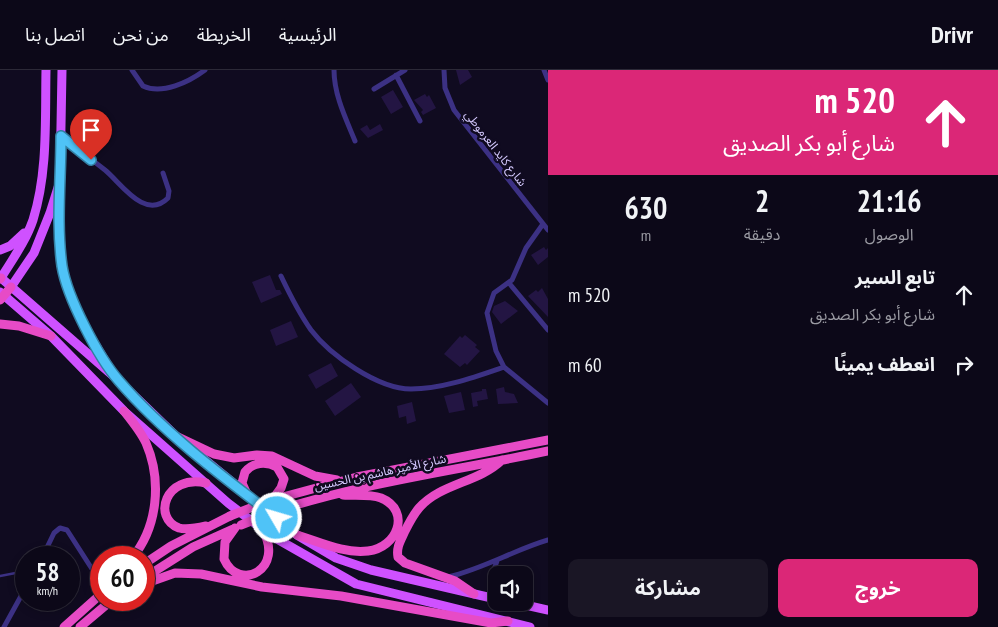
<!DOCTYPE html>
<html lang="ar">
<meta charset="utf-8">
<style>
body{margin:0;font-family:"PT Sans Narrow","Noto Sans Arabic",sans-serif;background:#1a1625;color:#f1f3f6;direction:rtl;height:100vh;display:flex;flex-direction:column;font-size:19px;white-space:nowrap}
*{box-sizing:border-box;margin:0}
p{font-size:16px;color:#9a9aa2}
.icon{flex:none;width:28px;height:28px;fill:none;stroke:currentColor;stroke-width:2;stroke-linecap:round;stroke-linejoin:round}
.map{position:relative;flex:1;overflow:hidden;direction:ltr}
.sheet{display:flex;flex-direction:column;background:#0c0818;width:450px}
.sheet>*{flex:none}
.guide{background:#db2777;color:#fff;overflow:hidden}
.buttons{position:absolute;left:488px;top:496px;display:grid;gap:10px}
.buttons a{display:grid;place-items:center;width:45px;height:45px;border-radius:10px;background:#0c0818;box-shadow:0 2px 8px #0003,0 0 0 1px #2c2937;font-size:25px}
.speed{position:absolute;left:15px;top:476px;display:flex;gap:10px;font-size:25px;font-weight:700;text-align:center}
.speed>*{display:grid;place-content:center;width:65px;height:65px;border-radius:50%;background:#0c0818;box-shadow:0 2px 8px #0003,0 0 0 1px #2c2937;line-height:1}
.speed small{font-size:12px;font-weight:400}
.speed .limit{border:8px solid #d22;background:#fff;color:#111}
.pin{position:absolute;display:grid;place-items:center;width:42px;height:42px;color:#fff;margin:-51px -21px;border-radius:50% 50% 50% 0;rotate:-45deg;box-shadow:0 0 5px #0007}
.pin .icon{rotate:45deg}
.me{position:absolute;width:55px;margin:-28px;rotate:308deg;stroke-linejoin:round;filter:drop-shadow(0 0 4px #0008)}
.turn{display:flex;align-items:center;gap:18px;height:105px;padding:0 20px;font-size:22px}
.turn .icon{width:65px;height:65px;stroke-width:2.5}
.turn b{display:block;font-size:35px;line-height:42px}
.eta{display:flex;justify-content:space-evenly;align-items:center;height:85px;text-align:center}
.eta b{font-size:30px;font-weight:700;line-height:35px}
.cta{display:flex;gap:10px;margin-top:auto;padding:10px 20px}
.cta a{flex:1;height:58px;border-radius:10px;background:#db2777;color:#fff;font-size:20px;font-weight:700;line-height:58px;text-align:center}
.cta a+a{background:#1a1625;color:#f1f3f6}
ul{padding:0;list-style:none}
li{display:flex;align-items:center;gap:15px;height:70px;padding:0 20px}
li div{flex:1}
li b{display:block;font-size:19px}
li em{font-style:normal}
header{display:flex;align-items:center;gap:30px;box-sizing:border-box;height:70px;padding:0 25px;background:#0c0818;border-bottom:1px solid #2c2937}
header strong{font-size:24px}
nav{display:flex;gap:28px;margin-inline-start:auto;font-size:18px}
main{display:flex;flex:1;min-height:0}
.map>svg:first-child{display:block}
.building{fill:#231543}
.lines{fill:none;stroke-linecap:round;stroke-linejoin:round}
.service{stroke:#3c3184;stroke-width:2.5}
.minor{stroke:#3c3184;stroke-width:5}
.primary{stroke:#cf51ff;stroke-width:9}
.trunk{stroke:#e74bc6;stroke-width:9}
.trunk-bridge{stroke:#e74bc6;stroke-width:9}
.route-casing{stroke:#337fa1;stroke-width:12}
.route{stroke:#4fc3f7;stroke-width:9}
.labels{text-anchor:middle;dominant-baseline:central;stroke-width:5;stroke-linejoin:round;paint-order:stroke}
.street-label{font-size:12px;fill:#d5caff;stroke:#100b20}
</style>
<header>
<strong>Drivr</strong>
<nav><a>الرئيسية</a><a>الخريطة</a><a>من نحن</a><a>اتصل بنا</a></nav>
</header>
<main>
<section class="sheet">
<div class="guide">
<div class="turn"><svg class="icon" aria-label="ahead" viewBox="0 0 24 24"><path d="M12 20V5M6 11l6-6 6 6"/></svg><div><b>520 m</b>شارع أبو بكر الصديق</div></div>
</div>
<div class="eta">
<div><b>21:16</b><p>الوصول</p></div>
<div><b>2</b><p>دقيقة</p></div>
<div><b>630</b><p>m</p></div>
</div>
<ul>
<li><svg class="icon" aria-label="ahead" viewBox="0 0 24 24"><path d="M12 20V5M6 11l6-6 6 6"/></svg><div><b>تابع السير</b><p>شارع أبو بكر الصديق</p></div><em>520 m</em></li>
<li><svg class="icon" aria-label="right" viewBox="0 0 24 24"><path d="M7 20v-9h11M14 6l5 5-5 5"/></svg><div><b>انعطف يمينًا</b></div><em>60 m</em></li>
</ul>
<div class="cta"><a>خروج</a><a>مشاركة</a></div>
</section>
<div class="map">
<svg width="548" height="557" viewBox="0 0 548 557">
<rect width="100%" height="100%" fill="#100b20"/>
<path class="building" d="M456,0H468L472,7L460,15Z
M393,20L403,37L391,44L381,27Z
M425,24L427,27L429,25L436,38L423,45L421,42L423,40L414,30Z
M380,54L383,60L368,68L360,59L367,55L370,60Z
M544,177L546,180L548,178V187L538,195L531,185Z
M270,205L276,220H280L282,224L261,233L252,212Z
M542,218L548,229V247L528,226L536,220L538,222Z
M505,231L518,241L501,254L492,242L494,236Z
M291,251L298,267L276,276L270,260Z
M465,265L477,275L475,277L480,281L467,295L465,293L460,297L444,284L460,266L462,268Z
M331,293L338,306L316,319L308,305Z
M351,313L361,327L335,346L325,331Z
M504,317L505,322L514,324L518,333L498,334L496,319Z
M482,319H486L488,329L477,331L478,336L473,337L471,323L482,321Z
M461,322L465,340L449,343L444,326Z
M412,332L416,351L407,354L406,346L399,348L397,336Z"/>
<g class="lines">
<path class="service" d="M0,506L26,501"/>
<path class="minor" d="M132,0L143,16C162,25 189,12 205,0
M334,0C334,25 346,49 355,71
M444,0L445,18L454,40L548,160
M544,0L548,10
M396,5L420,51
M374,19L405,0
M61,67C76,78 91,89 105,100C121,113 145,151 168,128L169,121L163,103
M543,154L526,178L512,210L494,223L487,243L496,281L504,297L548,333
M281,206C290,225 299,243 311,260C330,285 378,319 411,319C442,319 475,307 504,297
M509,213L548,260
M42,488L54,463L60,458L67,460L101,513
M448,507C483,499 514,480 548,470
M496,518L491,508L497,491
M4,557L26,517"/>
<path class="primary" d="M59,122C59,150 57,182 65,210C75,243 94,272 112,302
M0,180L10,176L24,163
M0,207L118,310L176,366L297,465L336,488L371,500L496,529
M1,208C12,190 26,171 33,150C48,102 45,50 46,0
M11,217L34,183L50,143L60,111L62,0
M0,222L51,266L124,341L228,433L270,465L356,514L530,557
M512,532L548,540"/>
<path class="trunk" d="M0,209L1,208
M0,230L11,217
M0,254L19,256L51,266
M124,341C132,351 141,362 146,373C162,410 158,457 132,488
M176,366L214,384L234,388L257,385L272,386L315,406L337,410
M247,424L242,413L245,402C253,392 266,391 277,397L284,409L281,418L273,429
M268,431L357,407L548,370
M279,440C367,412 458,400 548,381
M206,456C197,458 187,460 179,458C152,448 165,404 206,413
M235,458L225,472L224,489C239,523 286,499 262,459
M297,465C320,472 344,484 368,481C397,478 412,441 381,428C370,424 355,426 343,425
M144,494L171,476L230,446
M144,508L193,477L233,459
M144,514L175,503L201,504L262,517L341,526L491,553L508,551
M474,524L455,511L405,493L398,487C396,477 401,470 405,461C409,453 413,445 419,438C441,413 478,413 502,390
M64,557L101,524
M80,557L112,530"/>
<path class="trunk-bridge" d="M230,446L268,431
M241,455L279,440"/>
</g>
<g class="lines">
<g class="route-casing">
<path id="route" d="M91,90L61,66C61,109 56,153 62,196C67,227 98,287 119,311C164,363 223,407 277,448"/>
</g>
<use href="#route" class="route"/>
</g>
<g class="labels">
<g class="street-label">
<text transform="translate(496 78) rotate(52)">شارع كايد العرموطي</text>
<text transform="translate(380 402) rotate(-12)">شارع الأمير هاشم بن الحسين</text>
</g>
</g>
</svg>
<div class="buttons">
<a><svg class="icon" aria-label="sound" viewBox="0 0 24 24"><path d="M4 9h4l5-4v14l-5-4H4zM17 9q2 3 0 6"/></svg></a>
</div>
<div class="speed"><div>58<small>km/h</small></div><div class="limit">60</div></div>
<div class="pin" style="left:91px;top:90px;background:#d93025"><svg class="icon" aria-label="arrive" viewBox="0 0 24 24"><path d="M6 21V4h12l-3 4 3 4H6"/></svg></div>
<svg class="me" style="left:277px;top:448px" viewBox="-20 -20 40 40"><circle r="17" fill="#4fc3f7" stroke="#fff" stroke-width="3"/><path d="M0-11L8 9 0 5-8 9z" fill="#fff"/></svg>
</div>
</main>
